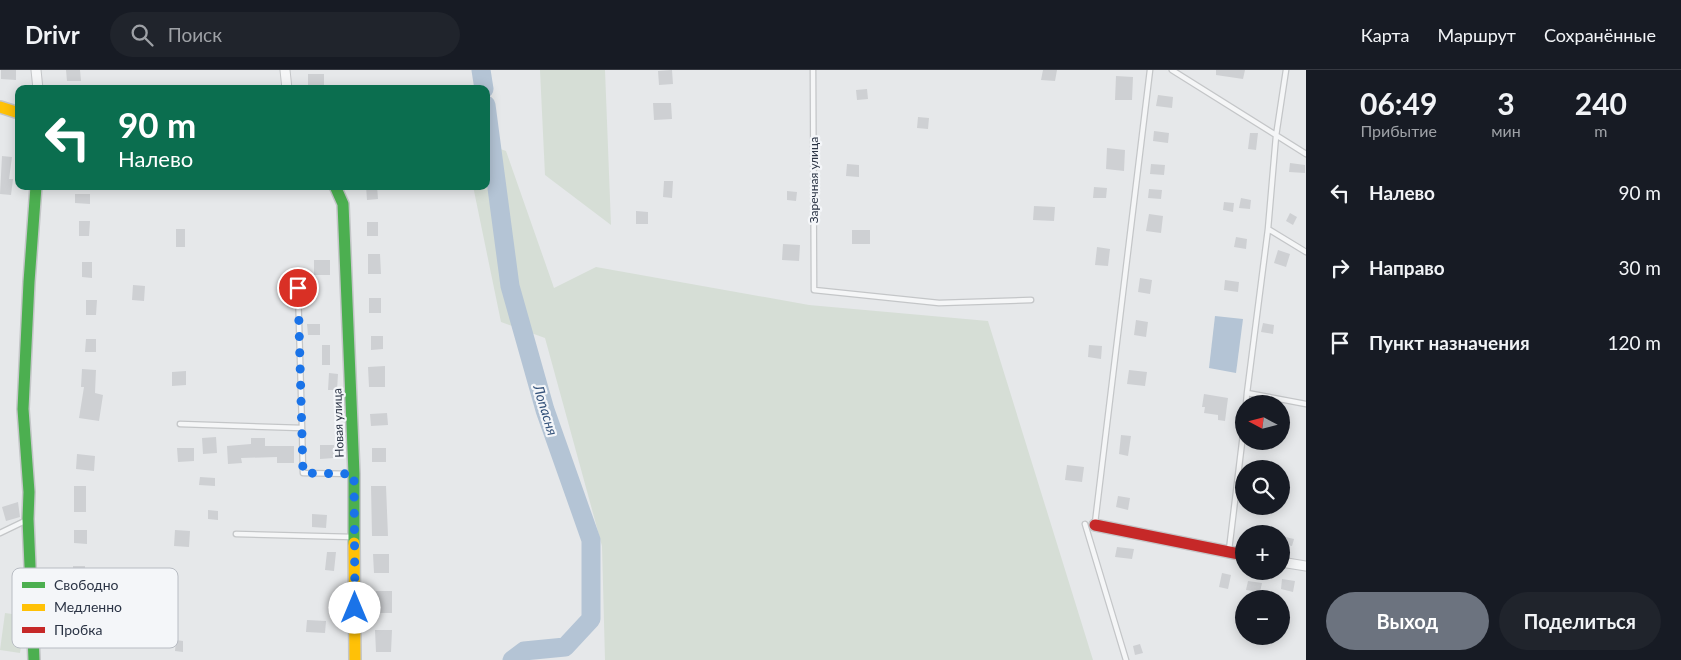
<!DOCTYPE html>
<html lang="ru">
<meta charset="utf-8">
<style>
body{margin:0;font-family:Lato,sans-serif;background:#20242c;color:#f1f3f6;height:100vh;display:flex;flex-direction:column;font-size:19px;white-space:nowrap}
*{box-sizing:border-box;margin:0}
p{font-size:16px;color:#9ea1a6}
.icon{flex:none;width:28px;height:28px;fill:none;stroke:currentColor;stroke-width:2;stroke-linecap:round;stroke-linejoin:round}
.map{position:relative;flex:1;overflow:hidden}
.side{display:flex;flex-direction:column;background:#171b24;width:375px}
.side>*{flex:none}
.hud{position:absolute;left:15px;top:15px;width:475px;height:105px;border-radius:10px;box-shadow:0 2px 12px #0003;background:#0b6e4f;color:#fff;overflow:hidden}
.needle{width:32px;rotate:277deg}
.tools{position:absolute;left:1235px;top:325px;display:grid;gap:10px}
.tools a{display:grid;place-items:center;width:55px;height:55px;border-radius:50%;background:#171b24;box-shadow:0 2px 12px #0003;font-size:25px}
.pin{position:absolute;display:grid;place-items:center;width:42px;height:42px;color:#fff;margin:-21px;border:2px solid #fff;border-radius:50%;box-shadow:0 1px 5px #0007}
.me{position:absolute;width:55px;margin:-28px;rotate:0deg;stroke-linejoin:round;filter:drop-shadow(0 0 4px #0008)}
.turn{display:flex;align-items:center;gap:18px;height:105px;padding:0 20px;font-size:22px}
.turn .icon{width:65px;height:65px;stroke-width:2.5}
.turn b{display:block;font-size:35px;line-height:42px}
.eta{display:flex;justify-content:space-evenly;align-items:center;height:85px;text-align:center}
.eta b{font-size:30px;font-weight:700;line-height:35px}
.primary-button{display:flex;gap:10px;margin-top:auto;padding:10px 20px}
.primary-button a{flex:1;height:58px;border-radius:30px;background:#6c737f;color:#fff;font-size:20px;font-weight:700;line-height:58px;text-align:center}
.primary-button a+a{background:#20242c;color:#f1f3f6}
ul{padding:0;list-style:none}
li{display:flex;align-items:center;gap:15px;height:75px;padding:0 20px}
li div{flex:1}
li b{display:block;font-size:19px}
li em{font-style:normal}
header{display:flex;align-items:center;gap:30px;box-sizing:border-box;height:70px;padding:0 25px;background:#171b24;border-bottom:1px solid #363941}
header strong{font-size:24px}
nav{display:flex;gap:28px;margin-inline-start:auto;font-size:18px}
.search{width:350px;height:45px;background:#20242c;display:flex;align-items:center;gap:12px;box-sizing:border-box;padding:0 18px;border-radius:28px;color:#9ea1a6;font-size:19px}
main{display:flex;flex:1;min-height:0}
.map>svg:first-child{display:block}
.green{fill:#d6ded6}
.water{fill:#b4c4d5}
.lines{fill:none;stroke-linecap:round;stroke-linejoin:round}
.river{stroke:#b4c4d5;stroke-width:19}
.building{fill:#ced0d3}
.lane-casing{stroke:#c4c6c8;stroke-width:7}
.street-casing{stroke:#c4c6c8;stroke-width:11}
.fast-casing{stroke:#c4c6c8;stroke-width:14}
.slow-casing{stroke:#c4c6c8;stroke-width:14}
.jam-casing{stroke:#c4c6c8;stroke-width:14}
.lane{stroke:#f5f6f7;stroke-width:4.5}
.street{stroke:#f5f6f7;stroke-width:9}
.fast{stroke:#4caf50;stroke-width:11}
.slow{stroke:#ffc107;stroke-width:11}
.jam{stroke:#c62828;stroke-width:11}
.route{stroke:#1a73e8;stroke-width:9;stroke-dasharray:0 16.2}
.labels{text-anchor:middle;dominant-baseline:central;stroke-width:4.5;stroke-linejoin:round;paint-order:stroke}
.street-label{font-size:12px;fill:#2b3445;stroke:#f4f6f9}
.water-label{font-size:14px;font-style:italic;fill:#34527a;stroke:#f4f6f9}
.key{fill:#f4f6f9;stroke:#b8bcc3;stroke-width:1}
.key-label{font-size:14px;fill:#2b3445}
</style>
<header>
<strong>Drivr</strong>
<div class="search"><svg class="icon" aria-label="search" viewBox="0 0 24 24"><circle cx="10" cy="10" r="6"/><path d="M15 15l6 6"/></svg>Поиск</div>
<nav><a>Карта</a><a>Маршрут</a><a>Сохранённые</a></nav>
</header>
<main>
<div class="map">
<svg width="1306" height="590" viewBox="0 0 1306 590">
<rect width="100%" height="100%" fill="#e6e8ea"/>
<path class="green" d="M540,0H605L611,155L545,105Z
M486,74L506,81L554,218L596,197L809,235L988,251L1093,590H605L602,476L545,268L501,252L473,116H486Z
M5,543L26,546L20,583L0,580Z"/>
<path class="water" d="M1215,246L1243,249L1236,303L1209,298Z"/>
<g class="lines">
<path class="river" d="M481,0L484,19
M486,35L510,216L545,340L591,470V549L565,577L524,581L512,590"/>
</g>
<path class="building" d="M1,0H16V10L1,9Z
M66,0H80L81,11H67Z
M672,0L673,14L659,15L658,1Z
M1043,0H1057L1055,11L1041,10Z
M1216,0H1245L1243,9L1216,5Z
M308,4H324V19H308Z
M1116,6L1133,7L1132,30H1115Z
M867,19L868,29L857,30L856,20Z
M1158,25L1173,27L1172,38L1156,36Z
M653,33H671L672,49L654,50Z
M918,47L929,48L928,59L917,58Z
M1154,61L1169,63L1168,73L1153,71Z
M1250,63H1258L1256,80L1248,79Z
M1107,78L1125,80L1124,101L1106,99Z
M2,86L12,87L9,109H13L11,125L0,124Z
M1290,93L1305,95V103L1289,102Z
M847,94L859,95V107L846,106Z
M1151,94L1165,95L1164,105L1150,104Z
M664,111H673L672,128L663,127Z
M366,116H377L378,129L367,130Z
M1094,117L1107,118L1106,128H1093Z
M1149,119L1162,120L1161,129L1148,128Z
M787,121L797,122L796,131L787,130Z
M75,124H90V134L75,133Z
M1241,128L1251,130L1250,139L1239,138Z
M1224,132L1234,133L1233,142L1223,140Z
M1034,136L1055,137L1054,151L1033,150Z
M636,141L648,142V154H636Z
M1290,143L1297,147L1293,155L1286,151Z
M1149,144L1163,146L1161,163L1146,161Z
M79,151H90L89,166H79Z
M367,152H378V166H367Z
M176,159H185V177H176Z
M852,160H870V174H852Z
M1236,167L1247,169L1246,179L1234,177Z
M783,174L800,175L799,191L782,190Z
M1097,177L1110,179L1108,196L1095,195Z
M1278,180L1290,184L1286,197L1274,193Z
M368,184H380L381,204H368Z
M314,190H330V205H314Z
M82,192H92V208L82,207Z
M1140,208L1152,210L1150,224L1138,222Z
M1225,210L1239,212L1238,222L1224,220Z
M133,215L145,216L144,231L132,230Z
M369,228H381V243H369Z
M86,230H97L96,245H86Z
M1136,250L1148,252L1146,267L1134,265Z
M1263,253L1274,255L1273,264L1261,262Z
M307,254H320V265H308Z
M371,266H383V279L371,280Z
M86,269H96V282H85Z
M322,275H330V295H322Z
M1089,275L1102,276L1101,289L1088,287Z
M385,296V317H369L368,297Z
M82,299L96,300L95,323L103,325L99,351L79,348L84,317H81Z
M1129,300L1147,302L1145,316L1127,314Z
M186,301V315L172,316V302Z
M329,303L338,304L337,320H328Z
M1204,324L1228,328L1225,351L1218,350V345L1204,343L1205,337H1202Z
M387,343L388,355L371,356L370,344Z
M1121,365L1131,366L1128,386L1119,384Z
M216,367L217,383L203,384L202,368Z
M251,368H265V376H294V393H277V387L241,388L242,393L228,394L227,376L251,374Z
M320,375H334V388L320,389Z
M177,378H194V391L178,392Z
M372,378H386V392H372Z
M77,384L95,386L94,401L76,399Z
M1067,395L1084,397L1082,412L1065,410Z
M200,407L215,408V416L199,415Z
M74,416H86V442H74Z
M371,416H386L388,466H372Z
M1118,426L1130,428L1128,440L1116,437Z
M18,432L20,447L6,451L2,437Z
M208,440L218,441V450L208,449Z
M312,444L327,445L326,458L312,457Z
M74,460H87V474L74,473Z
M175,460L190,461L189,477L174,476Z
M1281,466L1294,469L1292,476L1281,474Z
M1117,477L1134,479L1132,489L1115,487Z
M327,482H336L334,501L325,500Z
M373,484H389V503H374Z
M73,496H85V504L73,503Z
M1222,503L1231,505L1228,519L1219,517Z
M1282,509L1295,511L1293,522L1281,519Z
M1248,511L1262,513L1260,522L1246,520Z
M376,521H392V543H376Z
M307,550L326,551L325,563L306,562Z
M375,560H392L391,582H376Z
M176,570L183,571V582L175,581Z
M1140,574L1143,583L1135,585L1133,576Z"/>
<g class="lines">
<g class="lane-casing">
<path id="lane" d="M813,0L814,220L939,233L1031,230
M1172,0L1306,84
M1268,159L1276,66L1286,0
M298,218L302,358
M1247,323L1268,159L1306,182
M1246,334L1247,323L1306,334
M180,354L302,358L303,403L353,404
M1095,453L1150,0
M1085,454L1126,590
M0,463L27,450
M236,464L353,467
M1229,480L1244,356"/>
</g>
<g class="street-casing">
<path id="street" d="M36,0L38,19
M285,0L287,19
M1281,492L1306,496"/>
</g>
<g class="fast-casing">
<path id="fast" d="M335,116L343,134L354,404V473
M34,590L28,449L29,422L23,339L29,212L36,116"/>
</g>
<g class="slow-casing">
<path id="slow" d="M0,37L19,43
M354,473L355,590"/>
</g>
<g class="jam-casing">
<path id="jam" d="M1095,455L1244,485"/>
</g>
<use href="#lane" class="lane"/>
<use href="#street" class="street"/>
<use href="#fast" class="fast"/>
<use href="#slow" class="slow"/>
<use href="#jam" class="jam"/>
</g>
<g class="lines">
<path class="route" d="M298,218L303,403L354,404L355,538"/>
</g>
<g class="labels">
<g class="street-label">
<text transform="translate(813 110) rotate(-90)">Заречная улица</text>
<text transform="translate(338 353) rotate(-92)">Новая улица</text>
</g>
<g class="water-label">
<text transform="translate(546 340) rotate(73)">Лопасня</text>
</g>
</g>
<rect x="12" y="498" width="166" height="80" rx="8" class="key"/>
<rect x="22" y="512" width="23" height="6" fill="#4caf50"/>
<rect x="22" y="534" width="23" height="7" fill="#ffc107"/>
<rect x="22" y="557" width="23" height="6" fill="#c62828"/>
<g class="key-label">
<text x="54" y="520">Свободно</text>
<text x="54" y="542">Медленно</text>
<text x="54" y="565">Пробка</text>
</g>
</svg>
<div class="tools">
<a><svg class="needle" viewBox="-14 -14 28 28"><path d="M0-13l5 13h-10z" fill="#e53935"/><path d="M0 13l5-13h-10z" fill="#9ea1a6"/></svg></a>
<a><svg class="icon" aria-label="search" viewBox="0 0 24 24"><circle cx="10" cy="10" r="6"/><path d="M15 15l6 6"/></svg></a>
<a>+</a>
<a>−</a>
</div>
<div class="pin" style="left:298px;top:218px;background:#d93025"><svg class="icon" aria-label="arrive" viewBox="0 0 24 24"><path d="M6 21V4h12l-3 4 3 4H6"/></svg></div>
<svg class="me" style="left:355px;top:538px" viewBox="-20 -20 40 40"><circle r="19" fill="#fff"/><path d="M0-13L10 11 0 6-10 11z" fill="#1a73e8"/></svg>
<div class="hud">
<div class="turn"><svg class="icon" aria-label="left" viewBox="0 0 24 24"><path d="M17 20v-9H6M10 6l-5 5 5 5"/></svg><div><b>90 m</b>Налево</div></div>
</div>
</div>
<section class="side">
<div class="eta">
<div><b>06:49</b><p>Прибытие</p></div>
<div><b>3</b><p>мин</p></div>
<div><b>240</b><p>m</p></div>
</div>
<ul>
<li><svg class="icon" aria-label="left" viewBox="0 0 24 24"><path d="M17 20v-9H6M10 6l-5 5 5 5"/></svg><div><b>Налево</b></div><em>90 m</em></li>
<li><svg class="icon" aria-label="right" viewBox="0 0 24 24"><path d="M7 20v-9h11M14 6l5 5-5 5"/></svg><div><b>Направо</b></div><em>30 m</em></li>
<li><svg class="icon" aria-label="arrive" viewBox="0 0 24 24"><path d="M6 21V4h12l-3 4 3 4H6"/></svg><div><b>Пункт назначения</b></div><em>120 m</em></li>
</ul>
<div class="primary-button"><a>Выход</a><a>Поделиться</a></div>
</section>
</main>
